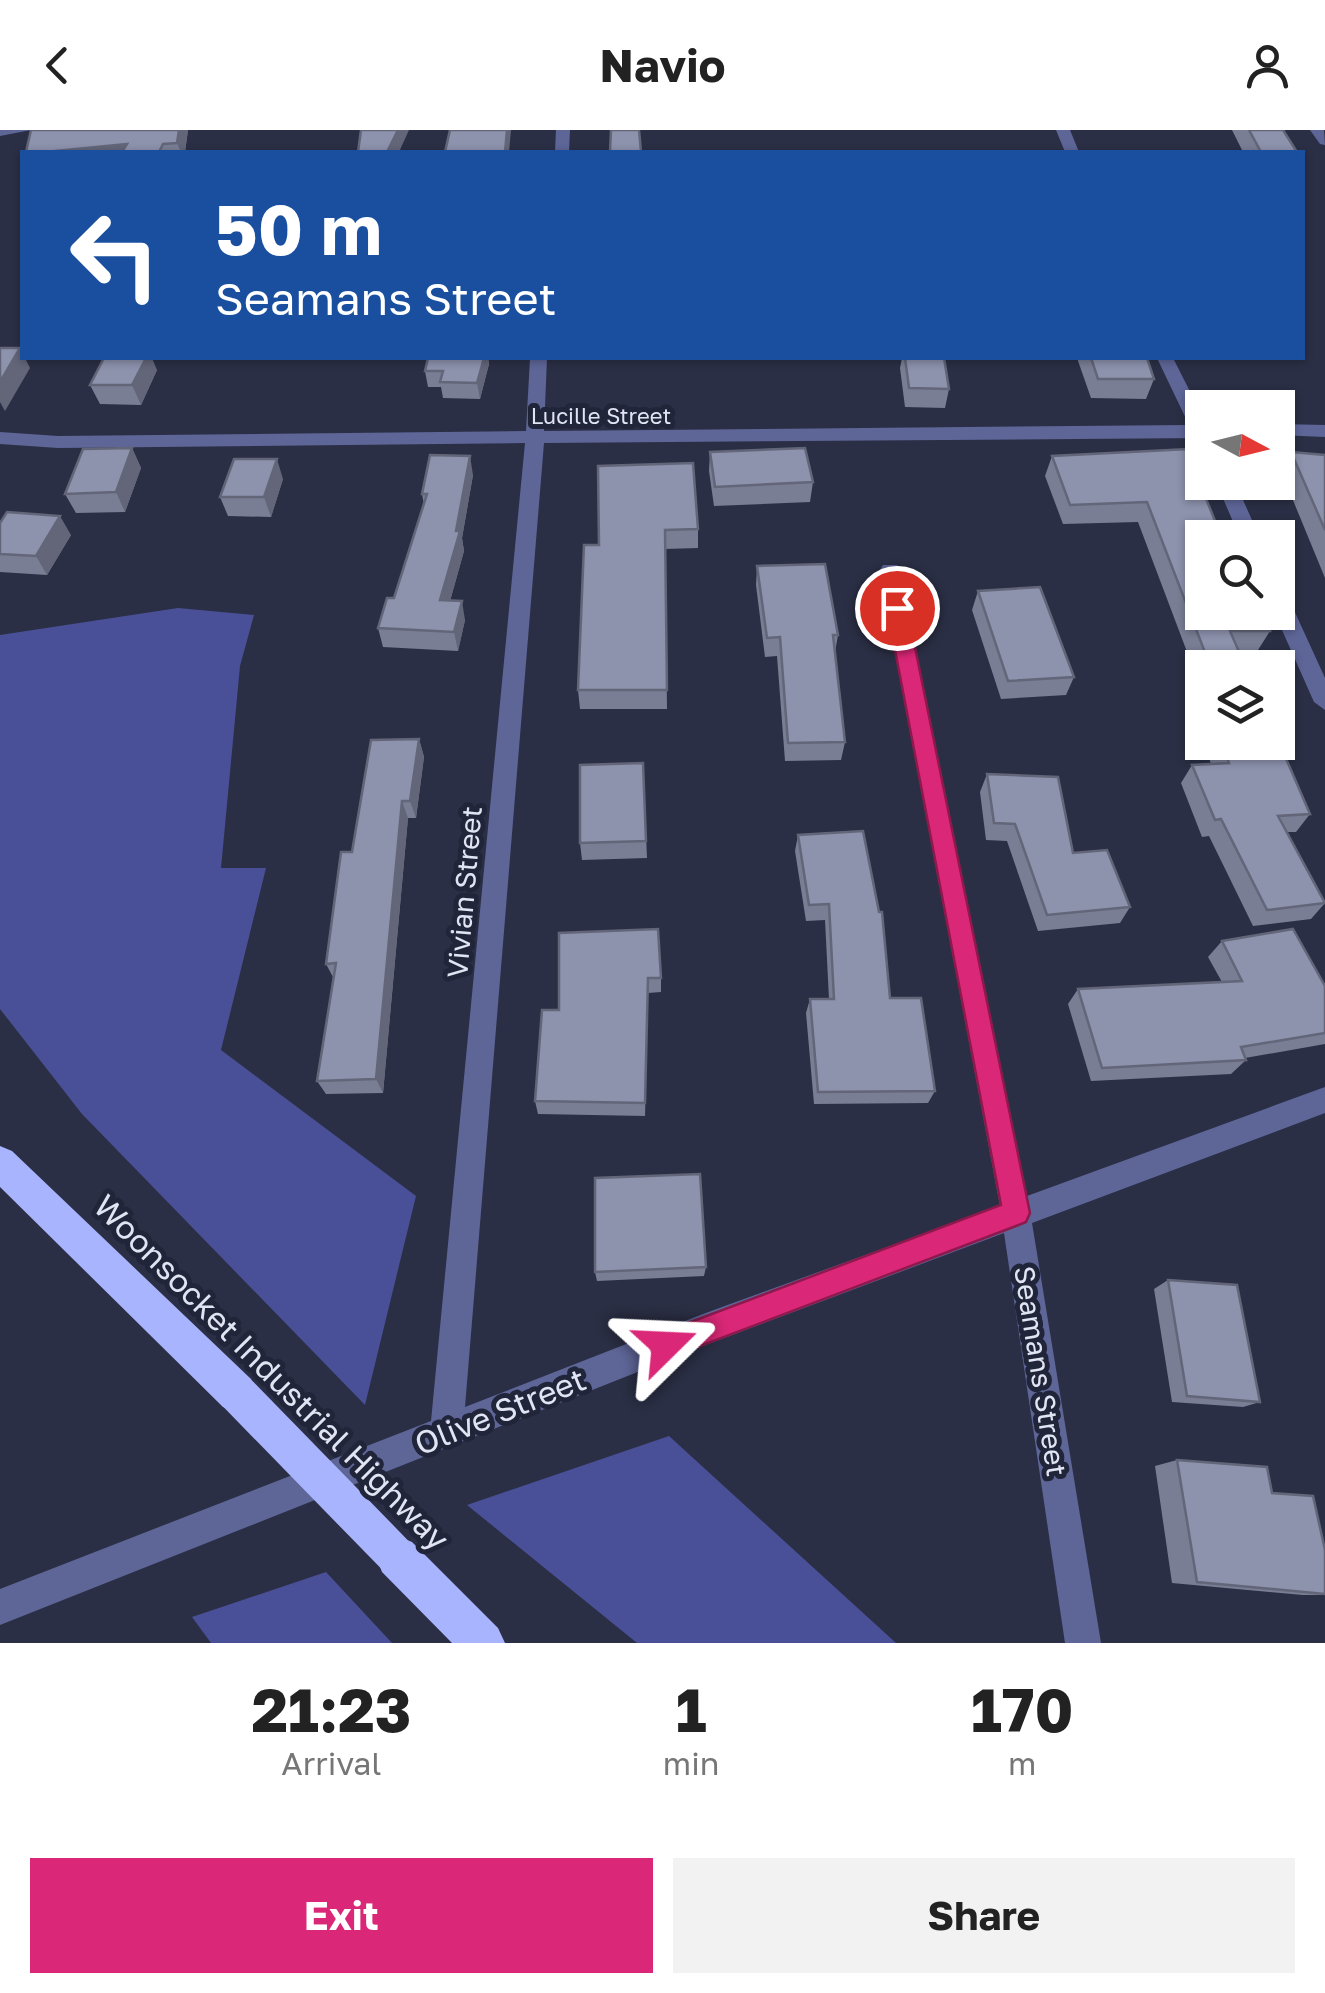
<!DOCTYPE html>
<style>
body{margin:0;font-family:"Golos Text",sans-serif;background:#f2f2f2;color:#222;height:100vh;display:flex;flex-direction:column;font-size:38px;white-space:nowrap}
*{box-sizing:border-box;margin:0}
p{font-size:32px;color:#767676}
.icon{flex:none;width:55px;height:55px;fill:none;stroke:currentColor;stroke-width:2;stroke-linecap:round;stroke-linejoin:round}
.map{position:relative;height:1513px;overflow:hidden}
.panel{display:flex;flex-direction:column;background:#fff;flex:1}
.panel>*{flex:none}
.hud{position:absolute;left:20px;top:20px;width:1285px;height:210px;border-radius:0px;box-shadow:0 2px 8px #0004;background:#1a4fa0;color:#fff;overflow:hidden}
.needle{width:65px;rotate:97deg}
.fabs{position:absolute;left:1185px;top:260px;display:grid;gap:20px}
.fabs a{display:grid;place-items:center;width:110px;height:110px;border-radius:0px;background:#fff;box-shadow:0 2px 8px #0004;font-size:50px}
.pin{position:absolute;display:grid;place-items:center;width:85px;height:85px;color:#fff;margin:-42px;border:5px solid #fff;border-radius:50%;box-shadow:0 2px 10px #0007}
.me{position:absolute;width:110px;margin:-55px;rotate:69deg;stroke-linejoin:round;filter:drop-shadow(0 0 8px #0008)}
.turn{display:flex;align-items:center;gap:35px;height:210px;padding:0 30px;font-size:45px}
.turn .icon{width:130px;height:130px;stroke-width:2.5}
.turn b{display:block;font-size:70px;line-height:85px}
.eta{display:flex;justify-content:space-evenly;align-items:center;height:170px;text-align:center}
.eta b{font-size:60px;font-weight:700;line-height:70px}
.cta{display:flex;gap:20px;margin-top:auto;padding:20px 30px}
.cta a{flex:1;height:115px;border-radius:0px;background:#db2777;color:#fff;font-size:40px;font-weight:700;line-height:115px;text-align:center}
.cta a+a{background:#f2f2f2;color:#222}
header{display:flex;justify-content:space-between;align-items:center;height:130px;padding:0 30px;background:#fff;font-size:45px;font-weight:700}
.map>svg:first-child{display:block}
.forest{fill:#495097}
.lines{fill:none;stroke-linecap:round;stroke-linejoin:round}
.minor{fill:#5e6698;fill-rule:evenodd}
.motorway{fill:#a8b4fd;fill-rule:evenodd}
.motorway-bridge{stroke:#a8b4fd;stroke-width:39}
.wall{fill:#797e95}
.shaded-wall{fill:#636679}
.building{fill:#8d92ad;stroke:#636679;stroke-width:2.5}
.route{fill:#db2777;stroke:#8e194d;stroke-width:2.5}
.labels{text-anchor:middle;dominant-baseline:central;stroke-width:10;stroke-linejoin:round;paint-order:stroke}
.far-street-label{font-size:22px;fill:#e1e4f2;stroke:#21253a}
.street-label{font-size:28px;fill:#e1e4f2;stroke:#21253a}
.near-street-label{font-size:32px;fill:#e1e4f2;stroke:#21253a}
</style>
<header><svg class="icon" aria-label="back" viewBox="0 0 24 24"><path d="M15 5l-7 7 7 7"/></svg>Navio<svg class="icon" aria-label="person" viewBox="0 0 24 24"><circle cx="12" cy="8" r="4"/><path d="M4 21q1-7 8-7t8 7"/></svg></header>
<div class="map">
<svg width="1325" height="1513" viewBox="0 0 1325 1513">
<rect width="100%" height="100%" fill="#2b2f45"/>
<path class="forest" d="M178,478L254,485L240,536L221,738H266L221,920L416,1066L365,1275L82,984L0,879V505Z
M669,1306L896,1513H637L467,1375Z
M326,1442L392,1513H211L192,1487Z"/>
<g class="lines">
<path class="minor" d="M0,0H31L0,6Z
M556,0H570L569,22H555Z
M1056,0H1070L1079,22H1065Z
M1310,0H1324L1325,15L1320,14Z
M530,228H547L544,301L1189,295L1157,228H1173L1202,285V308L544,313L465,1277L703,1184L1000,1076L880,440L883,435H897L1027,1066L1325,957V983L1032,1093L1101,1513H1065L1004,1103L703,1216L0,1495V1459L431,1291L525,313L58,318L0,314V302L58,306L526,301Z
M1278,294L1325,295V307L1278,305Z
M1216,352H1235L1260,408H1240Z
M1278,460L1288,467L1325,548V580L1314,572L1274,482Z"/>
<path class="motorway" d="M0,1016L12,1021L251,1249L256,1263L251,1277L237,1282L223,1277L0,1057Z
M397,1406L412,1412L498,1498L505,1513H452L382,1442L376,1427L382,1412Z"/>
<path class="motorway-bridge" d="M237,1263L397,1427"/>
</g>
<path class="wall" d="M188,0L185,22H26Z
M1232,0H1283L1297,22H1243Z
M428,228H488L489,234L480,269L443,268L441,257H428L425,241Z
M902,228H944L949,259L945,278L905,277L900,238Z
M1077,228H1147L1154,249L1146,269L1091,268Z
M157,240L141,275L100,274L90,255Z
M132,318L141,338L125,382L76,383L65,364Z
M710,322L813,352L810,372L714,376L709,341Z
M1291,322L1325,325V448L1281,341Z
M1052,326L1207,354L1203,361L1202,408L1270,501L1258,520H1238L1246,538H1202V610L1185,561L1195,543L1138,392L1063,394L1045,346Z
M598,336L698,399V418L665,419L667,579H580L578,560L599,415Z
M473,345L462,408L464,421L450,471L465,490L458,521L383,517L378,498L394,468L424,375L422,364Z
M283,349L271,387L228,386L220,367Z
M0,393L71,405L47,445L0,442Z
M757,436L838,505L835,522L845,612L841,630L785,631L777,526L765,527L756,455Z
M978,461L1074,547L1066,565L1001,569L972,480Z
M419,609L424,627L416,688H408L383,963L326,964L317,951L334,849L326,834L352,722Z
M1204,612H1278L1310,684L1296,702H1287L1325,773L1311,789L1253,796L1209,706L1202,707L1181,653L1192,635L1211,634Z
M643,633L647,728L582,730L580,713Z
M987,644L1130,777L1120,793L1038,801L1007,711L986,710L980,662Z
M798,705L890,868L935,961L928,973L814,974L806,883L810,869H829L825,790L806,791L795,721Z
M559,803L661,848V862L648,863L645,986L538,984L535,971L559,880Z
M1222,811L1325,856V914L1245,928L1246,930L1231,944L1091,951L1068,874L1078,859L1222,852L1208,827Z
M706,1137L704,1146L597,1151L595,1142Z
M1168,1150L1260,1272L1243,1277L1172,1272L1154,1159Z
M1177,1330L1325,1420V1465H1303L1172,1453L1155,1336Z"/>
<path class="shaded-wall" d="M179,0H188L185,22H181L177,13Z
M398,0H409L399,22H387Z
M507,0H511L509,22H505Z
M127,14L130,22H45Z
M20,218L22,228H25L30,238L5,281L0,272V252Z
M146,228H152L157,240L141,275L132,255Z
M484,228H488L489,234L480,269L477,253Z
M132,318L141,338L125,382L116,362Z
M470,326L473,345L462,408L464,421L445,489L440,470Z
M277,329L283,349L271,387L264,367Z
M60,386L71,405L47,445L36,426Z
M462,471L465,490L458,521L454,502Z
M419,609L424,627L416,688L410,671Z
M402,671L408,688L383,963L376,949Z"/>
<path class="building" d="M31,0H179L177,13L163,14L159,22H122L127,14L45,22H26Z
M361,0H398L387,22H358Z
M450,0H507L505,22H445Z
M611,0H639L641,22H610Z
M1249,0H1283L1297,22H1261Z
M0,218H20L0,252Z
M104,228H146L132,255H90Z
M428,228H484L477,253L440,252L443,241H425Z
M905,228H944L949,259L909,258Z
M1091,228H1147L1154,249H1098Z
M132,318L116,362L65,364L83,319Z
M805,318L813,352L715,357L710,322Z
M1189,319L1202,346V352L1207,354H1200L1222,408H1202V482H1262L1270,501H1230L1246,538H1211L1147,372L1070,375L1052,326Z
M1291,322L1325,325V400Z
M430,325L470,326L456,401H460L440,470L462,471L454,502L378,498L387,468H394L427,364H422Z
M234,329H277L264,367H220Z
M693,333L698,399L665,400L667,560H578L584,415H599L598,336Z
M7,382L60,386L36,426L0,424V393Z
M825,434L838,505H833L845,612L788,613L780,507L767,508L757,436Z
M1040,457L1074,547L1008,551L978,461Z
M1202,541V560L1196,542Z
M419,609L410,671H402L376,949L317,951L336,833L326,834L341,722H352L371,610Z
M1278,610L1310,684L1278,686L1325,773L1267,780L1221,689L1215,690L1192,635L1229,633L1221,612H1278Z
M643,633L646,711L580,713V635Z
M987,644L1058,647L1073,723L1107,720L1130,777L1047,785L1015,694L994,693Z
M863,701L879,782H882L890,868H921L935,961L818,962L810,869H834L829,774L809,775L798,705Z
M658,799L661,848H648L645,973L535,971L542,880H559V803Z
M1293,799L1325,856V903L1241,917L1246,930L1102,938L1078,859L1242,851L1222,811Z
M700,1044L706,1137L595,1142V1048Z
M1168,1150L1237,1155L1260,1272L1187,1266Z
M1177,1330L1267,1337L1272,1363L1313,1366L1325,1420V1464L1197,1452Z"/>
<path class="route" d="M897,472L907,478L1030,1083L1026,1092L1016,1096L666,1229L656,1225L652,1215L656,1205L1001,1075L887,478Z"/>
<g class="labels">
<g class="far-street-label">
<text x="601" y="285">Lucille Street</text>
</g>
<g class="street-label">
<text transform="translate(464 762) rotate(-85)">Vivian Street</text>
<text transform="translate(1041 1241) rotate(81)">Seamans Street</text>
</g>
<g class="near-street-label">
<text transform="translate(272 1242) rotate(45)">Woonsocket Industrial Highway</text>
<text transform="translate(500 1281) rotate(-22)">Olive Street</text>
</g>
</g>
</svg>
<div class="fabs">
<a><svg class="needle" viewBox="-14 -14 28 28"><path d="M0-13l5 13h-10z" fill="#e53935"/><path d="M0 13l5-13h-10z" fill="#767676"/></svg></a>
<a><svg class="icon" aria-label="search" viewBox="0 0 24 24"><circle cx="10" cy="10" r="6"/><path d="M15 15l6 6"/></svg></a>
<a><svg class="icon" aria-label="layers" viewBox="0 0 24 24"><path d="M12 4l9 5-9 5-9-5zM3 14l9 5 9-5"/></svg></a>
</div>
<div class="pin" style="left:897px;top:478px;background:#d93025"><svg class="icon" aria-label="arrive" viewBox="0 0 24 24"><path d="M6 21V4h12l-3 4 3 4H6"/></svg></div>
<svg class="me" style="left:666px;top:1215px" viewBox="-20 -20 40 40"><path d="M0-17L14 15 0 8-14 15z" fill="#db2777" stroke="#fff" stroke-width="4"/></svg>
<div class="hud">
<div class="turn"><svg class="icon" aria-label="left" viewBox="0 0 24 24"><path d="M17 20v-9H6M10 6l-5 5 5 5"/></svg><div><b>50 m</b>Seamans Street</div></div>
</div>
</div>
<section class="panel">
<div class="eta">
<div><b>21:23</b><p>Arrival</p></div>
<div><b>1</b><p>min</p></div>
<div><b>170</b><p>m</p></div>
</div>
<div class="cta"><a>Exit</a><a>Share</a></div>
</section>
